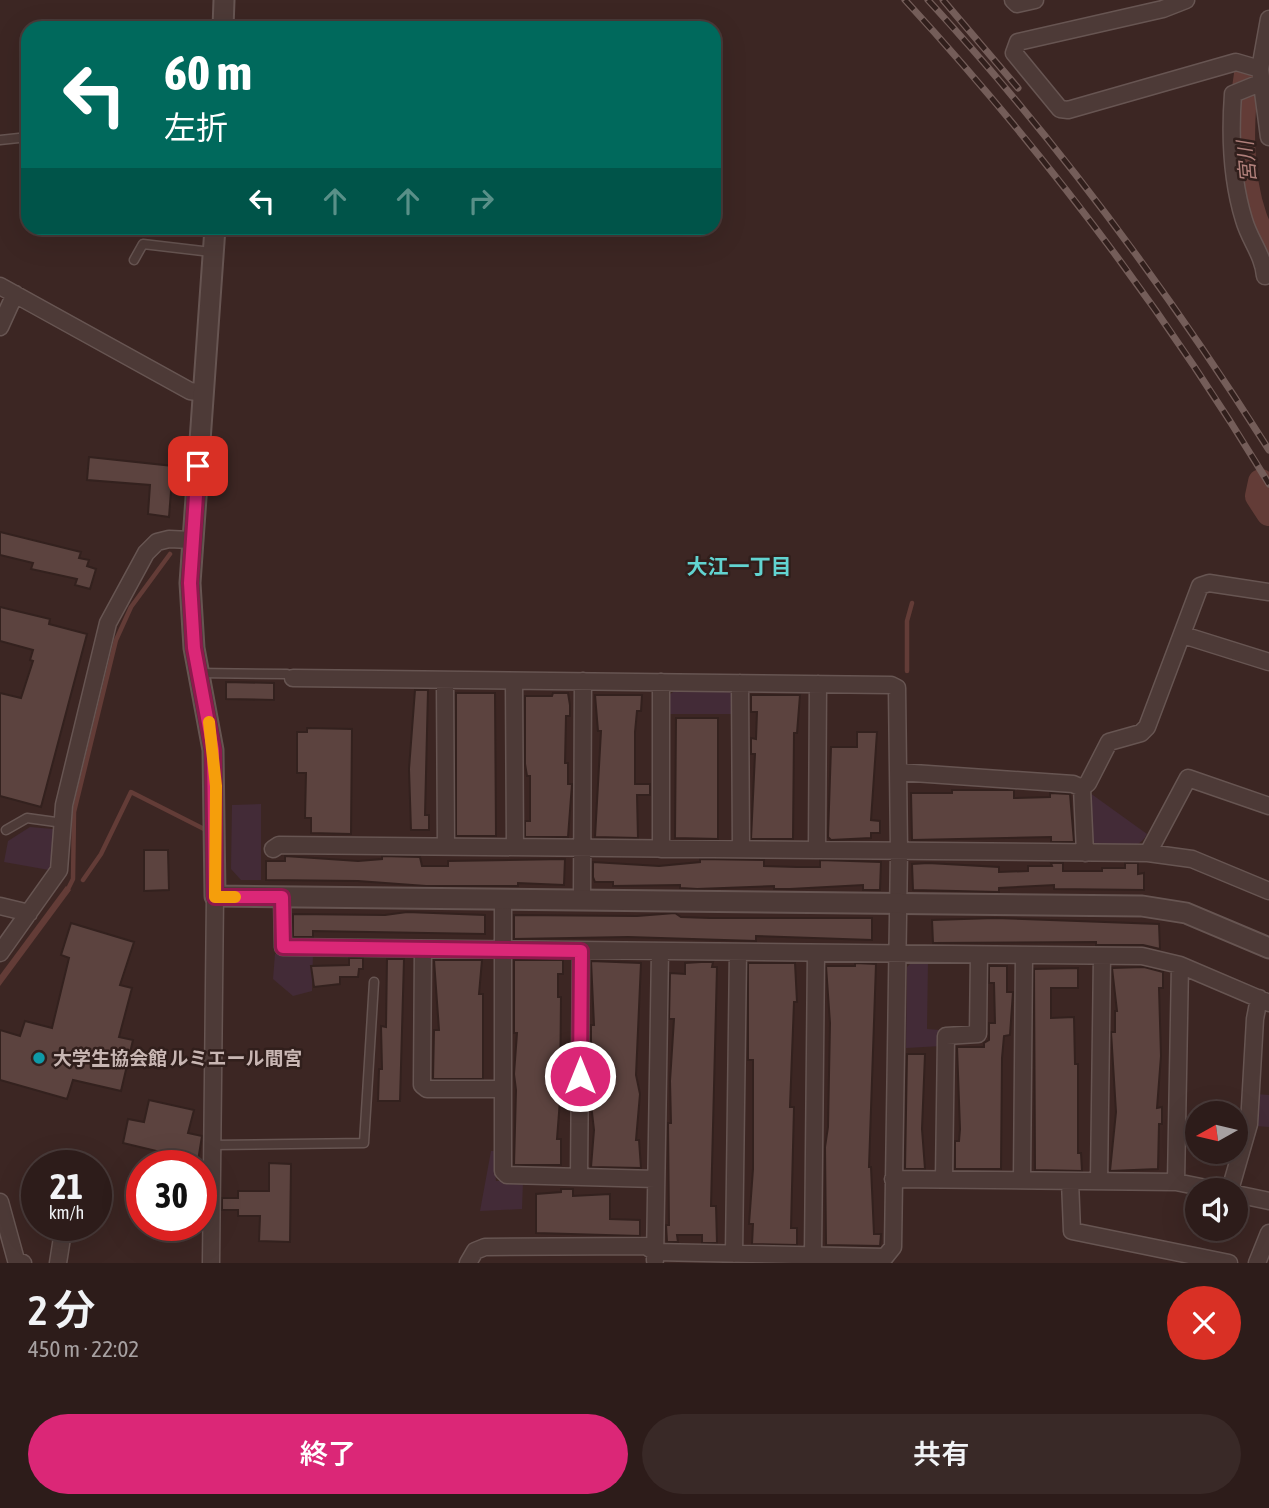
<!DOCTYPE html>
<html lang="ja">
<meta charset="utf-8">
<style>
body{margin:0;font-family:"Asap Condensed","Noto Sans JP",sans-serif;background:#392927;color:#f1f3f6;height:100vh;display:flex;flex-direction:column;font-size:26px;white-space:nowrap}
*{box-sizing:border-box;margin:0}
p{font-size:23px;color:#a7a1a2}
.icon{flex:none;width:38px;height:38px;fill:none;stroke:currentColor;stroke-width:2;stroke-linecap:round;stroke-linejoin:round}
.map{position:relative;height:1263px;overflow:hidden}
.panel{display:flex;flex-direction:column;background:#2d1c1a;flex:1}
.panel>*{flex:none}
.hud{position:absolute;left:21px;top:21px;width:700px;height:214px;border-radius:21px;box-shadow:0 7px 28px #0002,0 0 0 2px #483a39;background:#00695c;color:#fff;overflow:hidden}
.needle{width:46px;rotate:262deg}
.buttons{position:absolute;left:1185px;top:1101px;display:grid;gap:14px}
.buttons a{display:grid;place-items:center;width:63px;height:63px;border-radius:50%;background:#2d1c1a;box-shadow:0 7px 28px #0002,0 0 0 2px #483a39;font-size:35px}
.speed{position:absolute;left:21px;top:1150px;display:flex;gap:14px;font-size:35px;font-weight:700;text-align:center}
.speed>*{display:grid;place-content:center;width:91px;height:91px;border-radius:50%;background:#2d1c1a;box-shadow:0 7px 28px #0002,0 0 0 2px #483a39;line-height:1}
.speed small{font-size:18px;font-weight:400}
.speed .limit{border:10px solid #d22;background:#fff;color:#111}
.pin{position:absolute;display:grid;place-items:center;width:60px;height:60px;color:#fff;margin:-30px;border-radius:14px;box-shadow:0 4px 10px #0006}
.me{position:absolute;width:77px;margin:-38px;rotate:0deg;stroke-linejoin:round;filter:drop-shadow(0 0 5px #0008)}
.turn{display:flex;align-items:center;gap:24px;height:147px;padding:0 28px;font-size:32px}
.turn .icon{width:91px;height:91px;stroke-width:2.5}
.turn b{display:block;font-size:49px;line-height:60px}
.lanes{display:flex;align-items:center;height:66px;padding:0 28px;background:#0003;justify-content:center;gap:35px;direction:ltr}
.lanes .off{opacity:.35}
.round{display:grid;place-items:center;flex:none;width:74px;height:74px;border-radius:37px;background:#392927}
.headline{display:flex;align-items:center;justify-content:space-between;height:119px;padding:0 28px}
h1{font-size:42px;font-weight:600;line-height:52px}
.action{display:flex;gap:14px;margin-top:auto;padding:14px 28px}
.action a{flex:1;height:80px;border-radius:42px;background:#db2777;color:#fff;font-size:28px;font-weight:600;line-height:80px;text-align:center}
.action a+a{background:#392927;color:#f1f3f6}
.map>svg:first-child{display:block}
.green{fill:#432b37}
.water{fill:#633c37}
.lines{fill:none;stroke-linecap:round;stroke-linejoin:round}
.stream{stroke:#633c37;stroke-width:4.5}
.river{stroke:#633c37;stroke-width:26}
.building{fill:#5c433f;stroke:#33211e;stroke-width:2}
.service-casing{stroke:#675552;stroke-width:11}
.minor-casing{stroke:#675552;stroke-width:19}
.tertiary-casing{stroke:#675552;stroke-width:23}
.service{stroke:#4d3a37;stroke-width:8}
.minor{stroke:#4d3a37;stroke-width:16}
.tertiary{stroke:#4d3a37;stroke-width:19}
.rail-casing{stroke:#745d59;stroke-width:7}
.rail{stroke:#311f1c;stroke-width:4.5;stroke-dasharray:13;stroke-linecap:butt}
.route-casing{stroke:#8e194d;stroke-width:18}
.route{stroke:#db2777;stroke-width:12}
.slow{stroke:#f59e0b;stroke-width:12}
.culture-dot{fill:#0f9aa8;stroke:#311f1c;stroke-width:2.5}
.labels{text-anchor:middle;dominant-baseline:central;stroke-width:5;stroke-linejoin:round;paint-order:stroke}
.poi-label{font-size:19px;font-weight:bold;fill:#c8b6b3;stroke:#311f1c;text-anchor:start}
.water-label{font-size:21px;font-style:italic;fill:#b0807b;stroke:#311f1c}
.neighbourhood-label{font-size:21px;font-weight:bold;fill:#62d4d1;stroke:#311f1c}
</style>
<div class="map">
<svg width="1269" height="1263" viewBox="0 0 1269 1263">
<rect width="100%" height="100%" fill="#3c2623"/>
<path class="green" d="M728,689L733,696V714H669V695L676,690Z
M1090,793L1147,834C1138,853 1114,846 1095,846L1091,839Z
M261,804V880H241L231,869L232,805Z
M30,827L53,829L55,857L49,870L4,862L8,841Z
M313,953L312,991L293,996L273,979L275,954Z
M912,962H928L927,1029L940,1030L941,1046L906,1048L907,967Z
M1256,1094L1269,1095V1127L1256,1126Z
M491,1151H494L496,1181H523L522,1209L480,1211Z"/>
<path class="water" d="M66,886L71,890L0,986V975Z"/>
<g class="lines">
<path class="stream" d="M907,671V621L912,603
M83,880L101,854L131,792L208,831
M67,891L73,879L74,812L116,640L131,607L170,554"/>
<path class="river" d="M1247,74C1240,118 1239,174 1254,217C1257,228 1265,236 1269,247
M1261,482L1258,496L1269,513"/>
</g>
<path class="building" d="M89,457L173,466L169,517L148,514L150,485L87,480Z
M0,532L81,552L79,558L89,560L87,566L96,569L90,589L75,585L77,579L31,569L33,563L0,555Z
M0,607L50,619L49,624L87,634L41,807L0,796V693L21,698L33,661L30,660L33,650L0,641Z
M226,682L274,683V700L226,699Z
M415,690H428L425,815H429V830H411L409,769Z
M456,693H495L496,836H456Z
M553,693H568L570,705V716H566L565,763H568V784H572L568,837H525V821H530V776H527L525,764V696H552Z
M595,695H642L641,711H637L635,732V784H650V795H637L638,838L595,837L601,731H598Z
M751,695H800L797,733H794L793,839H751L755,754H751V738L756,739L757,712H751Z
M676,718H718V839L675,838Z
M307,728L352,729L351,834L311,833V818H305L306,773H297V732H307Z
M857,732H877L871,820L880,821V833H871V838L831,840L828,837L831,747H857Z
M952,790H1014V798L1050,797V793L1070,794L1074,842H1051V837L912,840L911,793H952Z
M144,850H168L169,890L144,891Z
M285,856L358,861L382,859V856L420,857L422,866H448V861L565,859L564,885L518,883V886H426L358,881L266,880V861H285Z
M700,859L764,860V866L797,867H820V860L881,862L880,890H863V885L790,889H774V886L697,889L680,888V885L613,886V882H595L593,877V862L659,866L700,862Z
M928,863L999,867V872L1028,871V866H1052L1051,863H1063V871H1102V868H1125V863H1138V874L1144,873V890L1054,889V885L999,888V892L913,890L912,864Z
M407,912L485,915V934L313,931V937H293V914L385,915Z
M675,913L681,917L710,918H872V940L756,936V941L628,937L514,939V915L637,916Z
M995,918L1159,924L1160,949L1143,945H1096V942L933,943L932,920Z
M71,923L134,942L120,985L132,988L119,1037L133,1040L121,1091L73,1080L67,1099L0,1080V1030L20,1036L25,1021L52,1028L69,958L61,955Z
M349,958H363V969H359L358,977H340V984L314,987L311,966L349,965Z
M387,959H404L400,1101H378L379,1069H382L381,1026L386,1027Z
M434,960H482L479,994H483V1079H433L434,1030H439Z
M514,960H563V974H558V997H561L560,1100L557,1139H561V1165H514L516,1090L514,1074L517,1033H514Z
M591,961L641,963L636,1075L640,1094L636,1140H639L641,1168L591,1167L594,1130L590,1095H597V1054H591V1025H594Z
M701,962H713L712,967H717L711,1206H716L717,1243H702V1235H677L678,1242H667L666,1225H669L668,1123H671L670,1081L674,1019H669L670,973L685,974V963Z
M748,963H795L797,1002H794L790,1107H794L791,1228H797V1245L752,1244L753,1224H749L753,1169V1060H748Z
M855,963L876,964L869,1167H871L874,1234H881L880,1246L826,1245L825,1147L828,1127L830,1023L826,966H855Z
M989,966H1007V992H1013L1010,1035L1004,1036L1002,1058L1001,1169H955V1141H959L960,1129L957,1047H984V1043L989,1040V1023H995L994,983H989Z
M1078,968V988H1051V1018L1074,1017L1075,1064H1078V1153H1081L1082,1171L1035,1170L1034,969Z
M1112,968L1144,967L1163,972V988H1159L1161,1056L1157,1108L1162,1107V1124H1159L1158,1169L1110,1171L1116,1112L1111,1032H1115V1011H1117Z
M907,1054H925L922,1129L925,1169H905Z
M149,1100L194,1110L188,1133L202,1136L198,1161L123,1143L128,1119L144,1122Z
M269,1163L291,1164L290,1242L259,1241L260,1216H238V1210H222V1198H238V1191H269Z
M561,1189H573V1196L610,1194V1219L640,1220V1236L536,1233V1194L561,1192Z"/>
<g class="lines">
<g class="service-casing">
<path id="service" d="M0,140L28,137
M134,260L143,244L211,252
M198,673L287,674L293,678
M6,830L27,818L63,823
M212,1145L364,1143L374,982"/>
</g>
<g class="minor-casing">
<path id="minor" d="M1013,0L1017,4L1035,0
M1186,0L1163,9L1018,42L1014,53L1060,109L1068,110L1236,62L1260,69
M1269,19L1260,69L1269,137
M1260,83L1233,94C1230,134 1232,181 1244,220C1250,241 1263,254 1265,276
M0,286L190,391L204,393
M0,327L15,294
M1183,635L1269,662
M293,678L891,685L897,688L899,851L893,1247L885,1257L655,1252L646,1246L485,1247L475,1251L468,1263
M445,680L446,847
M514,681L515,847
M740,683L741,849
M899,772L1073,784L1082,788L1085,853
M1082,788L1088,783L1109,742L1141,733L1147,727L1200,586L1209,583L1269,592
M273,849L279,845L1148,853L1192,859L1269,891
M661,849V682
M817,850L818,684
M1148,853L1188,778L1269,806
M282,897L283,947L1142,956L1180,965L1269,1003
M503,899V1171L507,1175L656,1179
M582,900L583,681
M0,906L29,913
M423,949L422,1085L427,1089H503
M0,953L59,870L64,805L108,623L146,553L157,542L169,539L191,540
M579,1177L581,951
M893,1179L1176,1182L1216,1190
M944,1179L946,1036L978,1034L979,955
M1022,1180L1024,955
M1070,1181L1072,1231L1229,1263
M1099,1181L1102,956
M1176,1182L1180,965
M1230,1190L1249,1124L1255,1019L1259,998
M1236,1194L1269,1201
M0,1202L16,1260L23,1263
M734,1254L738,952
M813,1255L816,953
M655,1260L660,951
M58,1263L64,1225
M211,1263L215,896
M1257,1263L1269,1233"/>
</g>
<g class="tertiary-casing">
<path id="tertiary" d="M223,28L224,0
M215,228L190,583L194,648L213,750L215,896L1142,906L1186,913L1269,948"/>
</g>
<use href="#service" class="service"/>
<use href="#minor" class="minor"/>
<use href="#tertiary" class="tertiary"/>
<g class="rail-casing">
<path id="rail" d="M905,0C1042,149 1164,310 1269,484
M928,0C1056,139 1168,291 1269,450
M943,0L1018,88"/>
</g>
<use href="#rail" class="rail"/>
</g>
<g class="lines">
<g class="route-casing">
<path id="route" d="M198,466L190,583L194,648L213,750L215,897H282L283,947L581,951L580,1076"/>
</g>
<use href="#route" class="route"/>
<path class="slow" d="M209,722L216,786L215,897H235"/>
</g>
<circle class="culture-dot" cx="39" cy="1058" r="7"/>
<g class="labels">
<g class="poi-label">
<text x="53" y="1058">大学生協会館 ルミエール間宮</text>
</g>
<g class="water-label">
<text transform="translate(1246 162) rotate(-95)">宮川</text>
</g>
<g class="neighbourhood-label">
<text x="739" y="566">大江一丁目</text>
</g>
</g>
</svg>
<div class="buttons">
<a><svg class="needle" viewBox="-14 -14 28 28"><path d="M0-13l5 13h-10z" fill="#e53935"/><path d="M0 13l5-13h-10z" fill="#a7a1a2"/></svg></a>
<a><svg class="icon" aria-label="sound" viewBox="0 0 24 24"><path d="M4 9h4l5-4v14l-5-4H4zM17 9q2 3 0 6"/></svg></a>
</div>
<div class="speed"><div>21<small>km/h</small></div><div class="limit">30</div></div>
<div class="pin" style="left:198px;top:466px;background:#d93025"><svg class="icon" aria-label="arrive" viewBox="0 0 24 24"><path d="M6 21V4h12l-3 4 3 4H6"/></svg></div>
<svg class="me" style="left:580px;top:1076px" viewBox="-20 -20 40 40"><circle r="17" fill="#db2777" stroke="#fff" stroke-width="3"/><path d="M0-11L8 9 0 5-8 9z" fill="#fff"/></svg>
<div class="hud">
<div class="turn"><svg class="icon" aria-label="left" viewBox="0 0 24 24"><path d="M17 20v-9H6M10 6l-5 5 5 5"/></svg><div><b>60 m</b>左折</div></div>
<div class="lanes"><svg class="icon" aria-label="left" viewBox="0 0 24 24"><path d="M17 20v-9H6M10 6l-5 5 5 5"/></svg><svg class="icon off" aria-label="ahead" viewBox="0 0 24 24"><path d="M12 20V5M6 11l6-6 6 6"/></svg><svg class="icon off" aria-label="ahead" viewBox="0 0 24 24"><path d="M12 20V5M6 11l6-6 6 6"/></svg><svg class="icon off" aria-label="right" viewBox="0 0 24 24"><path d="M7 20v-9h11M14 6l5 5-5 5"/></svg></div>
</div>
</div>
<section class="panel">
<div class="headline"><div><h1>2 分</h1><p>450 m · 22:02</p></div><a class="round" style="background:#d93025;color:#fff"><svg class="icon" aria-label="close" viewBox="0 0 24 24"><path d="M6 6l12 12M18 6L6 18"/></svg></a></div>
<div class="action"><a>終了</a><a>共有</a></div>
</section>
